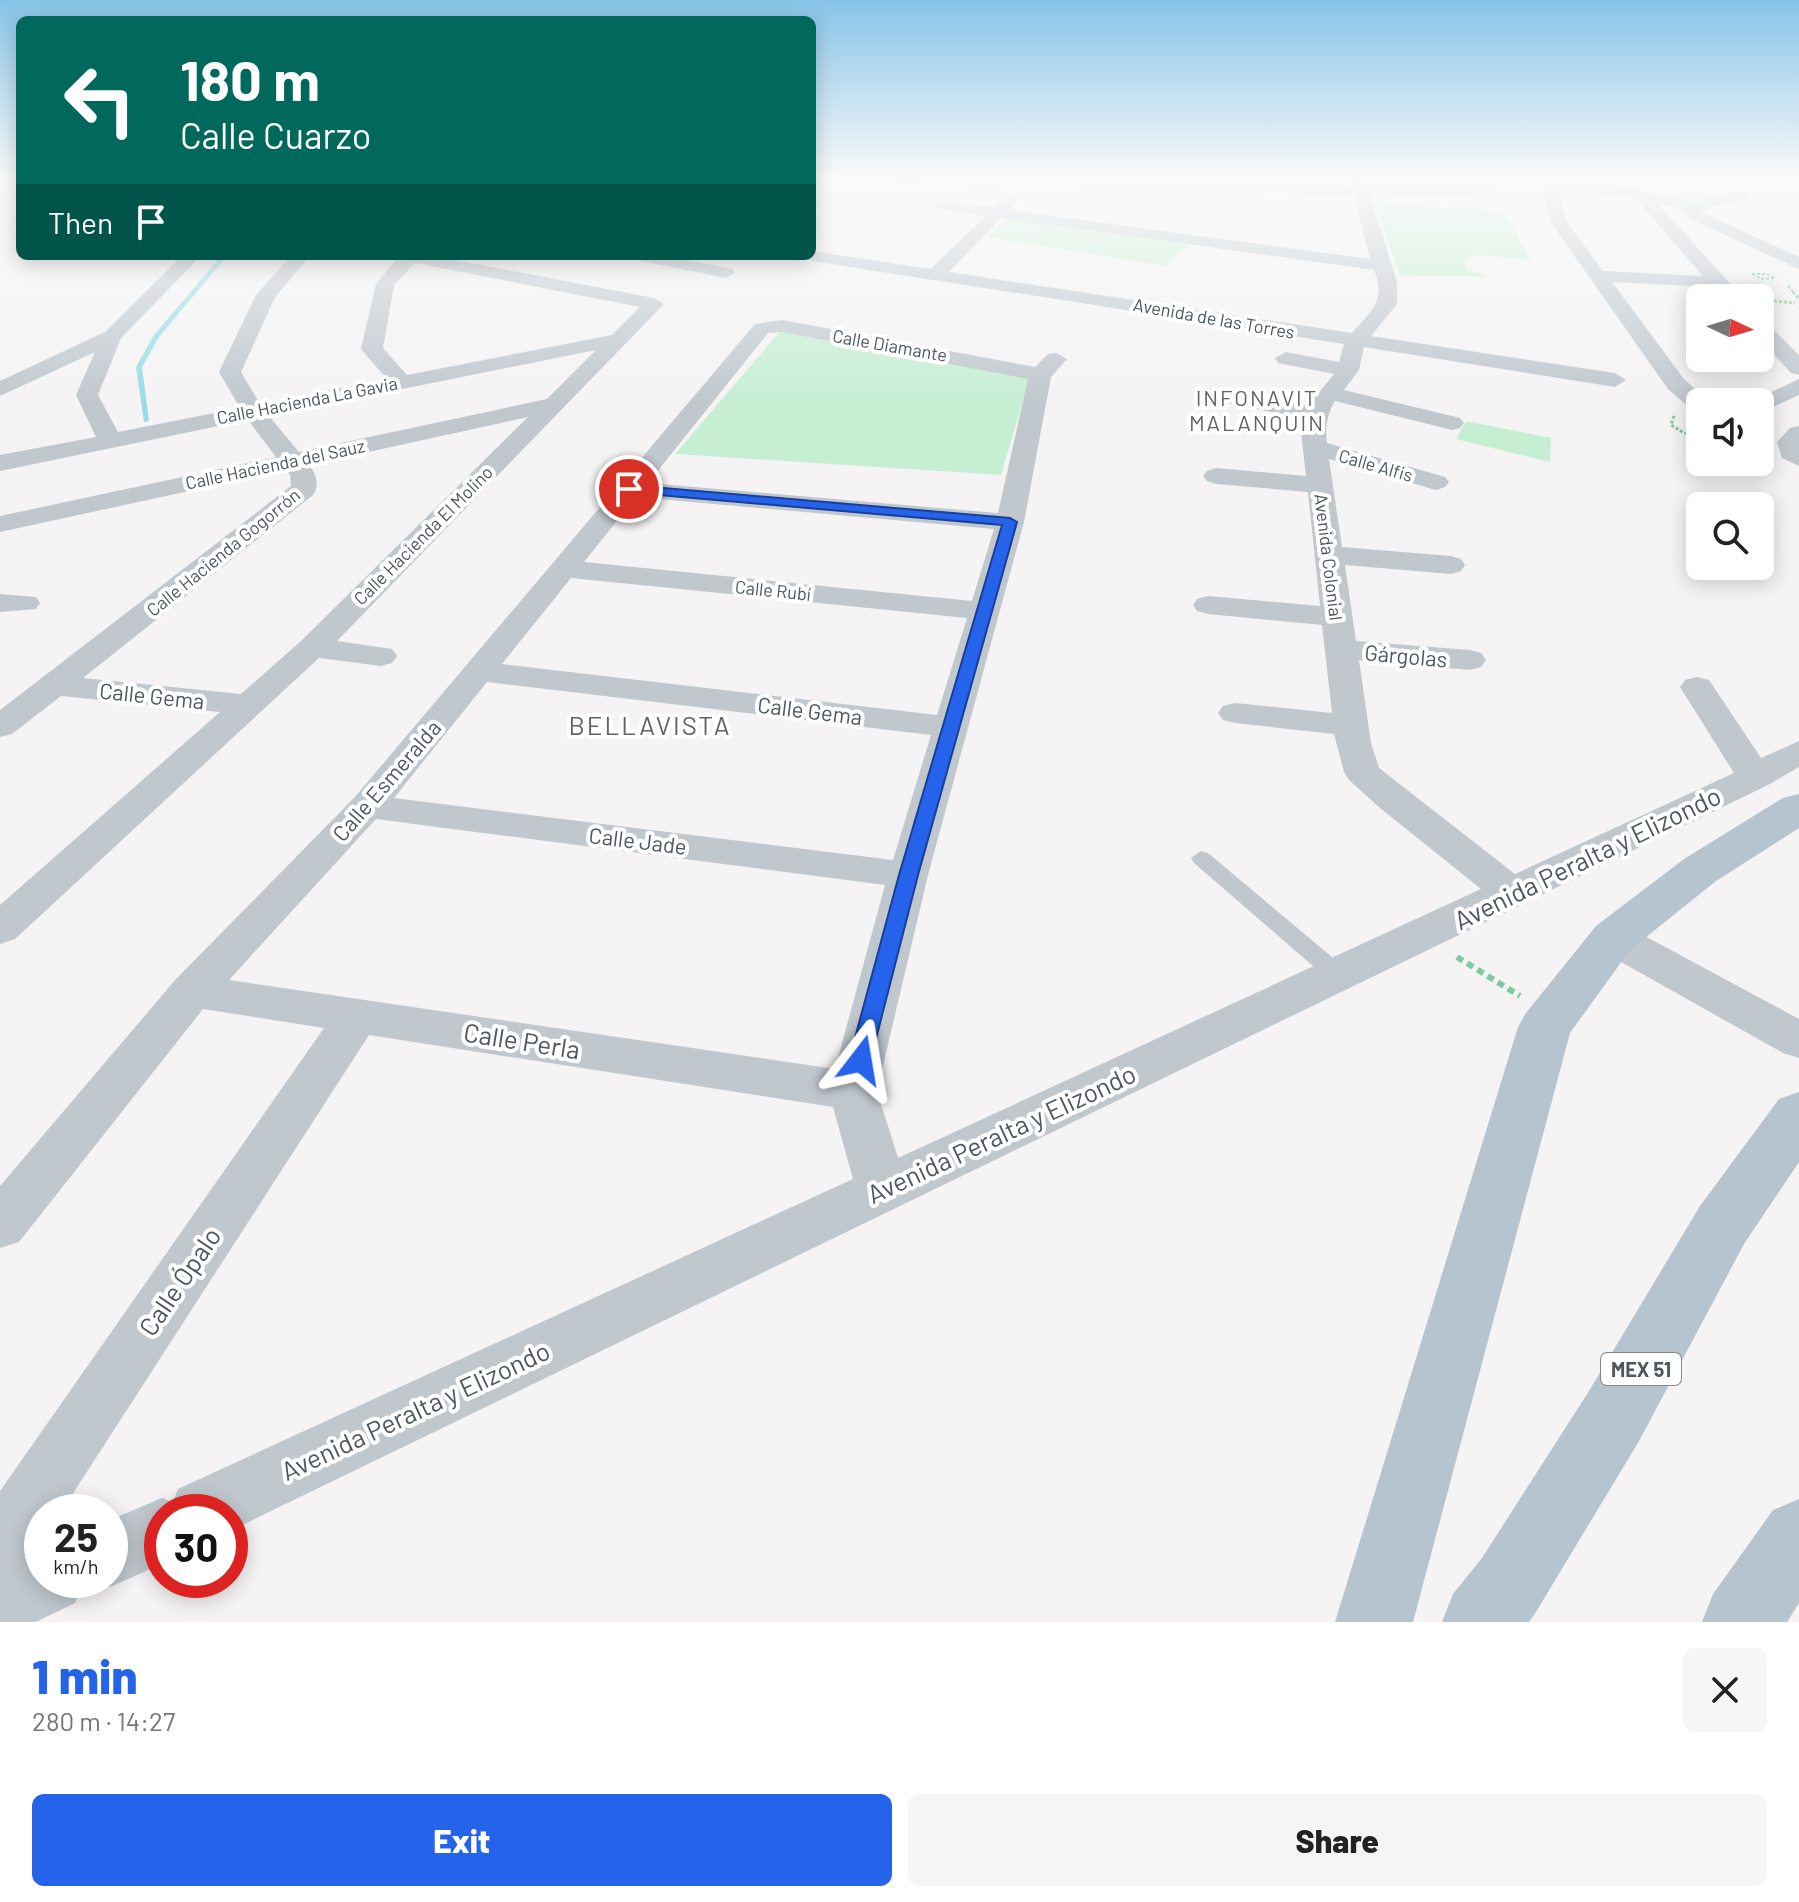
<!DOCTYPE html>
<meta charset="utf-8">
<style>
body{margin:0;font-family:Barlow,sans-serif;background:#f6f6f6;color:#222;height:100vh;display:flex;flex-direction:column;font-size:30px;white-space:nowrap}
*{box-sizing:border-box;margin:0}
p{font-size:26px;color:#767676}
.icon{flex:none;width:44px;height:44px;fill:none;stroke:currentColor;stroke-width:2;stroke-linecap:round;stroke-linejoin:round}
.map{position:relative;height:1622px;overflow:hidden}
.panel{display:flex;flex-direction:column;background:#fff;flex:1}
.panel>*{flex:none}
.top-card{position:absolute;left:16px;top:16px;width:800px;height:244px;border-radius:12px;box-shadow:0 4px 20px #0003;background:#00695c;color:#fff;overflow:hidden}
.needle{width:52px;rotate:94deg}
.fabs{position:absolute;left:1686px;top:284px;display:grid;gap:16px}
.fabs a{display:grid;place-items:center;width:88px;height:88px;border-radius:12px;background:#fff;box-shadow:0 4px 20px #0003;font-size:40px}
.speed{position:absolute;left:24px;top:1494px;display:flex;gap:16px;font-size:40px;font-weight:700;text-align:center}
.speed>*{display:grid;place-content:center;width:104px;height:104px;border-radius:50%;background:#fff;box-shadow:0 4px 20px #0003;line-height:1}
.speed small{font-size:20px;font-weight:400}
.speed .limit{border:12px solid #d22;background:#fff;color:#111}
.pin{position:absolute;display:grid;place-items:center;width:68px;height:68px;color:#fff;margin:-34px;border:4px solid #fff;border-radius:50%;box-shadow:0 2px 8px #0007}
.me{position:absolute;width:88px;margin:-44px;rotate:14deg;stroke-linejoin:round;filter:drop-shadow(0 0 6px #0008)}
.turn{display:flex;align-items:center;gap:28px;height:168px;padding:0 32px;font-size:36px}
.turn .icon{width:104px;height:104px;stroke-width:2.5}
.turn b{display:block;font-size:56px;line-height:68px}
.then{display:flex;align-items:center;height:76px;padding:0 32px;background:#0003;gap:16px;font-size:30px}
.round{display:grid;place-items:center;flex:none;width:84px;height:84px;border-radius:12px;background:#f6f6f6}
.head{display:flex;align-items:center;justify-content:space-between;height:136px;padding:0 32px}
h1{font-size:48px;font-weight:800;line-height:60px;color:#2563eb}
.primary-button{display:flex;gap:16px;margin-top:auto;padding:16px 32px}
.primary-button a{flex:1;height:92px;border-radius:12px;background:#2563eb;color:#fff;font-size:32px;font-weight:800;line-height:92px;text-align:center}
.primary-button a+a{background:#f6f6f6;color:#222}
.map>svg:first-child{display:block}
.green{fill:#c6eed3}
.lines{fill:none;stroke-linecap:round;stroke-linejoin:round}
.stream{fill:#97dce7;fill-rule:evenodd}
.path-far2{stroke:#80caa1;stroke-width:2;stroke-dasharray:3 2;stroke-linecap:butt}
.path-far1{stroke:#80caa1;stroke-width:3;stroke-dasharray:3 2;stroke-linecap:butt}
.path{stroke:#80caa1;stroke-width:6;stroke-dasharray:7 5;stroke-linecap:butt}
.service{fill:#c0c8ce;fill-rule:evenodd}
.minor{fill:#c0c8ce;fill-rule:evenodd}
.primary{fill:#b5c4cf;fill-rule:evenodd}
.route{fill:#2563eb;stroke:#184099;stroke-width:2}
.labels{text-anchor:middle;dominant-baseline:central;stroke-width:8;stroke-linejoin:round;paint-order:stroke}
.far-street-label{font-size:18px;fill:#4c575f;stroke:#fff}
.shield{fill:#fff;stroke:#82898f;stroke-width:2}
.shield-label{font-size:20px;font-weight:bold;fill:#4c575f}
.far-quarter-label{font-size:22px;letter-spacing:2px;fill:#606467;stroke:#fff}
.street-label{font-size:22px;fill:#4c575f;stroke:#fff}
.quarter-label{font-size:26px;letter-spacing:2px;fill:#606467;stroke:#fff}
.near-street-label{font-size:26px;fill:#4c575f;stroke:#fff}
</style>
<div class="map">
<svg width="1799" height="1622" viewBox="0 0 1799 1622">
<rect width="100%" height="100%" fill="#f5f3f3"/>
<path class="green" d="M1375,205L1492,209L1495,214H1505L1531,260L1477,255L1464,261L1467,269L1489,277L1400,275Z
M1015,218L1193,241L1165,266L988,237L1005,220Z
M782,329L1030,376L1001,475L675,454Z
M1466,421L1551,438L1550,462L1456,439Z"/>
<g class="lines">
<path class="stream" d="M221,256H227L159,337L142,367L149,421L144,422L136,367L154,335Z"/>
<path class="path-far2" d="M1752,274H1767L1775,278L1762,279Z
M1788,286L1795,294"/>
<path class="path-far1" d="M1793,292L1799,299
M1764,300L1795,303
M1674,416L1671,425L1684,433L1700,437"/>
<path class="path" d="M1457,957L1520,996"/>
<path class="service" d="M1201,851L1208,853L1345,968L1349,974L1345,980L1337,982L1329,980L1194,863L1191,858Z"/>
<path class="minor" d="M826,177H993L1354,186L1356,177H1370L1369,186L1475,184L1482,183V177H1496L1495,188L1476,194L1370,195L1397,282V304L1371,336L1615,373L1626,380L1615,387L1364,347L1359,370L1344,390L1460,418L1464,423L1460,428L1452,430L1335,401C1327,413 1325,429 1327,443L1445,477L1449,482L1445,487L1436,490L1329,459L1342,547L1451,556L1461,559L1465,565L1461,571L1451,574L1345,565L1356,641L1470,650L1481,653L1486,660L1481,667L1470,670L1359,660L1371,743L1379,768L1515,874L1734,773L1680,687L1685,680L1697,677L1709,680L1761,758L1799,741V767L1768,785L230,1531V1512H162V1564L110,1587L94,1580H110V1520L162,1498L173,1502L178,1489L853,1179L833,1107L369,1035L61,1512H42V1541L33,1555L42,1551V1580H85L75,1603L36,1622H0V1491L324,1028L203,1009L19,1242L0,1248V1186L176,979L354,798L755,324L782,320L1035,367L1048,354L1056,353L1067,359L1051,377L1024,522L928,875L877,1091L898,1158L1481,889L1380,808L1349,780L1344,772L1334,734L1235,723L1223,720L1218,713L1223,706L1235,703L1332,713L1322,625L1208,614L1197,611L1193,605L1197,599L1208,596L1320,606L1308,492L1216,484L1207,481L1203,476L1207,471L1216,468L1306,476L1301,432L1304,419L1208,399L1205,394L1208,389L1216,387L1308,406L1334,374L1278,363L1275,358L1286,352L1339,362L1344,344L812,261L803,256H812V251L931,269L985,216L936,208V202L994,207L1010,195L1018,200L1009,210L1370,259L1354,195L833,181ZM1001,218L1374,270C1387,301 1370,312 1352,333L949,272ZM782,332L1028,379L998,513L648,483L768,333ZM636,497L994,529L972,601L584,562ZM571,578L967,618L937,715L502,664ZM487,682L931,735L893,860L394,798ZM376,819L885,885L835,1069L229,980Z
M1545,177L1641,190L1694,202L1743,189L1748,191V197L1699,211L1799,257V269L1688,218L1683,209L1657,203L1743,298H1723L1713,287L1612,282L1684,379L1709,402H1700V412L1692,410L1668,389L1552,224L1541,182ZM1557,188L1636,199L1703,276L1603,271L1568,224Z
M182,256H201L121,338L98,395L118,432L240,408L219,372L256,295L291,256H310L275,297L241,372L260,404L387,379L361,349L376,284L399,256H435L654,298L664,304L337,641L392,649L397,656L392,663L381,666L319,658L15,939L0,944V905L220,712L61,696L12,734L0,737V710L291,486L290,475L286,470L0,532V516L276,457L248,420L0,471V455L96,437L76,395L95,352L0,396V381L105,332ZM415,263L640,307L612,335L407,375L383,348L394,285ZM596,350L547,399L299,452L269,416ZM528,417L301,641L241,694L83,678L313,495C320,485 316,474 309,465Z
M632,256H668L732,269L735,273L726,278L641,261Z
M1760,321L1767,323L1799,355V375L1791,373L1760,339Z
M1799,379V395L1760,413V402H1751Z
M1799,426V466L1782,458L1777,442L1790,428Z
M0,594L36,597L40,603L36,609L0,612Z
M1613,923L1628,927L1799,1019V1058L1783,1053L1598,949L1592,938L1598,927Z"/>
<path class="primary" d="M1799,794V828L1716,881L1630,950L1570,1033L1413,1622H1335L1518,1027L1526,1013L1596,926L1684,859L1783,798Z
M1799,1092V1162L1744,1244L1639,1441L1536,1612L1529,1622H1442L1453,1594L1482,1558L1589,1391L1700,1206L1779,1099Z
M1799,1499V1603L1787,1622H1702L1713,1594L1773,1510Z"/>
</g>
<linearGradient id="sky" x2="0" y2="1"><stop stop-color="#87c4e8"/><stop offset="0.44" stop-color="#fafafa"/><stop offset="1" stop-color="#fafafa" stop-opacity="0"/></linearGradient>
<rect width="1799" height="404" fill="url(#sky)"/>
<path class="route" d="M629,485L1010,518L1017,522L918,875L869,1066L861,1069L853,1066L849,1060L899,875L1002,525L625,492L623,489Z"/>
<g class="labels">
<g class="far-street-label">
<text transform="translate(1214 318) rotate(10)">Avenida de las Torres</text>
<text transform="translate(890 345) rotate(10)">Calle Diamante</text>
<text transform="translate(307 400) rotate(-11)">Calle Hacienda La Gavia</text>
<text transform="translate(275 464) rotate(-12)">Calle Hacienda del Sauz</text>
<text transform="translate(1376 465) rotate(16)">Calle Alfis</text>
<text transform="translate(423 535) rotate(-45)">Calle Hacienda El Molino</text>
<text transform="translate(223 552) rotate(-39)">Calle Hacienda Gogorrón</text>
<text transform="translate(1329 557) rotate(83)">Avenida Colonial</text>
<text transform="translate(773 590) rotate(6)">Calle Rubí</text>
</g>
<rect class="shield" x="1601" y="1353" width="80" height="32" rx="6"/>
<g class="shield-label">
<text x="1641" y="1369">MEX 51</text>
</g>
<g class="far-quarter-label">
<text x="1257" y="397">INFONAVIT<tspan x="1257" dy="25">MALANQUIN</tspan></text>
</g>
<g class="street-label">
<text transform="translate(1406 655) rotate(5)">Gárgolas</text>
<text transform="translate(152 695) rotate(6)">Calle Gema</text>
<text transform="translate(810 710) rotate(7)">Calle Gema</text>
<text transform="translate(386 780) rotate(-49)">Calle Esmeralda</text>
<text transform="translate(638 840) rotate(7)">Calle Jade</text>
</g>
<g class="quarter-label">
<text x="650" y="724">BELLAVISTA</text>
</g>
<g class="near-street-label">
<text transform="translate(1587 857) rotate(-26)">Avenida Peralta y Elizondo</text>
<text transform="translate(522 1040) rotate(9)">Calle Perla</text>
<text transform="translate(1001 1133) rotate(-25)">Avenida Peralta y Elizondo</text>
<text transform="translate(179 1281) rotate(-56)">Calle Ópalo</text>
<text transform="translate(415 1410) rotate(-25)">Avenida Peralta y Elizondo</text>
</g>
</g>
</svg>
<div class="fabs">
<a><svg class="needle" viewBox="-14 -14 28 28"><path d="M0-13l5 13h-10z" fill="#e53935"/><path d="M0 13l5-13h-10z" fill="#767676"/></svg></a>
<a><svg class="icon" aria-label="sound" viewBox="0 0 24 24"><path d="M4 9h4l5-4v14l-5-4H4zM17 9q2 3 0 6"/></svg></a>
<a><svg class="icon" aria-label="search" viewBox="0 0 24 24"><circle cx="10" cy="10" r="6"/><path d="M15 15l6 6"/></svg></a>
</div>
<div class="speed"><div>25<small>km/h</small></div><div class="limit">30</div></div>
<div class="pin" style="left:629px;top:489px;background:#d93025"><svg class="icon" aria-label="arrive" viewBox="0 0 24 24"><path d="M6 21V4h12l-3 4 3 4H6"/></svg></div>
<svg class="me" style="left:861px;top:1060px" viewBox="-20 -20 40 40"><path d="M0-17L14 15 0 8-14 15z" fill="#2563eb" stroke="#fff" stroke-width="4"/></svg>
<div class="top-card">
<div class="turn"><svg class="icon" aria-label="left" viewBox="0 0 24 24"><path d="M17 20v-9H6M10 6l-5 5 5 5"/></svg><div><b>180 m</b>Calle Cuarzo</div></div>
<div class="then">Then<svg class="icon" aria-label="arrive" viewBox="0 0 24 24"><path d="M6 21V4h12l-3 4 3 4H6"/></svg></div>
</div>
</div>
<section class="panel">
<div class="head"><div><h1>1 min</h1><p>280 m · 14:27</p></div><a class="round"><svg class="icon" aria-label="close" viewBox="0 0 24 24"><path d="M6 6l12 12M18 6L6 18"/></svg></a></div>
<div class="primary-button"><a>Exit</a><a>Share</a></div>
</section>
